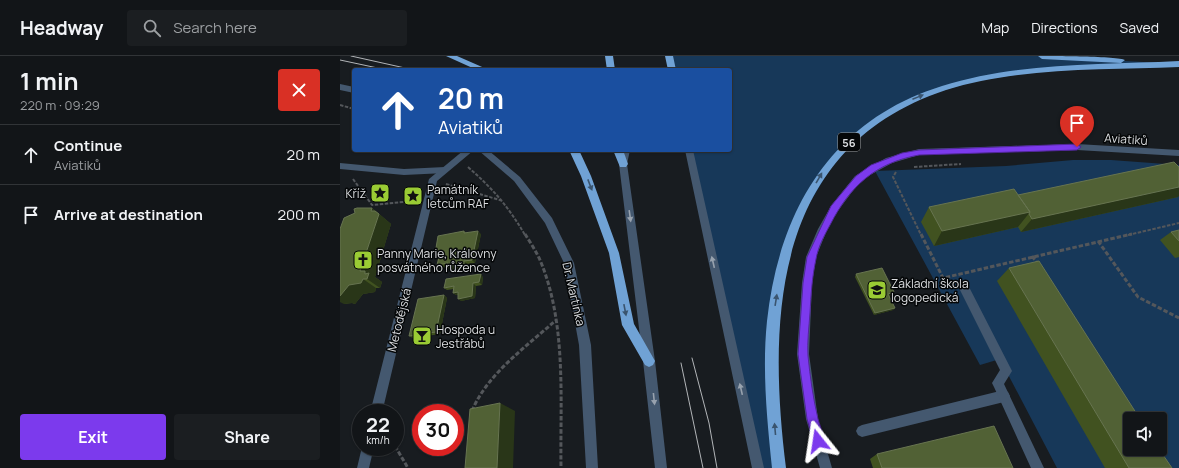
<!DOCTYPE html>
<meta charset="utf-8">
<style>
body{margin:0;font-family:Manrope,sans-serif;background:#1b1e21;color:#f1f3f6;height:100vh;display:flex;flex-direction:column;font-size:15px;white-space:nowrap}
*{box-sizing:border-box;margin:0}
p{font-size:13px;color:#9c9fa2}
.icon{flex:none;width:22px;height:22px;fill:none;stroke:currentColor;stroke-width:2;stroke-linecap:round;stroke-linejoin:round}
.map{position:relative;flex:1;overflow:hidden}
.drawer{display:flex;flex-direction:column;background:#121518;width:340px}
.drawer>*{flex:none}
.guide{position:absolute;left:12px;top:12px;width:380px;height:84px;border-radius:4px;box-shadow:0 1px 3px #0004,0 0 0 1px #313437;background:#1a4fa0;color:#fff;overflow:hidden}
.fabs{position:absolute;left:783px;top:356px;display:grid;gap:8px}
.fabs a{display:grid;place-items:center;width:44px;height:44px;border-radius:4px;background:#121518;box-shadow:0 1px 3px #0004,0 0 0 1px #313437;font-size:20px}
.speed{position:absolute;left:12px;top:348px;display:flex;gap:8px;font-size:20px;font-weight:700;text-align:center}
.speed>*{display:grid;place-content:center;width:52px;height:52px;border-radius:50%;background:#121518;box-shadow:0 1px 3px #0004,0 0 0 1px #313437;line-height:1}
.speed small{font-size:10px;font-weight:400}
.speed .limit{border:6px solid #d22;background:#fff;color:#111}
.pin{position:absolute;display:grid;place-items:center;width:34px;height:34px;color:#fff;margin:-41px -17px;border-radius:50% 50% 50% 0;rotate:-45deg;box-shadow:0 0 4px #0007}
.pin .icon{rotate:45deg}
.me{position:absolute;width:44px;margin:-22px;rotate:345deg;stroke-linejoin:round;filter:drop-shadow(0 0 3px #0008)}
.turn{display:flex;align-items:center;gap:14px;height:84px;padding:0 20px;font-size:18px}
.turn .icon{width:52px;height:52px;stroke-width:2.5}
.turn b{display:block;font-size:28px;line-height:34px}
.round{display:grid;place-items:center;flex:none;width:42px;height:42px;border-radius:4px;background:#1b1e21}
.headline{display:flex;align-items:center;justify-content:space-between;height:68px;padding:0 20px}
h1{font-size:24px;font-weight:700;line-height:30px}
.cta{display:flex;gap:8px;margin-top:auto;padding:8px 20px}
.cta a{flex:1;height:46px;border-radius:4px;background:#7c3aed;color:#fff;font-size:16px;font-weight:700;line-height:46px;text-align:center}
.cta a+a{background:#1b1e21;color:#f1f3f6}
ul{padding:0;list-style:none}
li{display:flex;align-items:center;gap:12px;height:60px;padding:0 20px;border-top:1px solid #313437}
li div{flex:1}
li b{display:block;font-size:15px}
li em{font-style:normal}
header{display:flex;align-items:center;gap:24px;box-sizing:border-box;height:56px;padding:0 20px;background:#121518;border-bottom:1px solid #313437}
header strong{font-size:19px}
nav{display:flex;gap:22px;margin-inline-start:auto;font-size:14px}
.search{width:280px;height:36px;background:#1b1e21;display:flex;align-items:center;gap:10px;box-sizing:border-box;padding:0 14px;border-radius:4px;color:#9c9fa2;font-size:15px}
main{display:flex;flex:1;min-height:0}
.map>svg:first-child{display:block}
.green{fill:#173859;fill-rule:evenodd}
.lines{fill:none;stroke-linecap:round;stroke-linejoin:round}
.path-far1{stroke:#54575b;stroke-width:2;stroke-dasharray:3.5 1.5;stroke-linecap:butt}
.path{stroke:#54575b;stroke-width:3;stroke-dasharray:4.5 2;stroke-linecap:butt}
.service{fill:#44586f;fill-rule:evenodd}
.minor{fill:#44586f;fill-rule:evenodd}
.trunk{fill:#70a2d5;fill-rule:evenodd}
.tram{stroke:#b2b5b8;stroke-width:1}
.wall{fill:#415220}
.shaded-wall{fill:#293618}
.building{fill:#516135;stroke:#677450}
.oneway{fill:#3a546e}
.oneway2{fill:#98a2ae}
.route{fill:#7c3aed;stroke:#51269a}
.labels{text-anchor:middle;dominant-baseline:central;stroke-width:3;stroke-linejoin:round;paint-order:stroke}
.shield{fill:#050708;stroke:#9c9ea0;stroke-width:1}
.shield-label{font-size:11px;font-weight:bold;fill:#dcdee1}
.street-label{font-size:12px;fill:#dcdee1;stroke:#050708}
.poi-label{font-size:12px;fill:#dcdee1;stroke:#050708;text-anchor:start}
</style>
<header>
<strong>Headway</strong>
<div class="search"><svg class="icon" aria-label="search" viewBox="0 0 24 24"><circle cx="10" cy="10" r="6"/><path d="M15 15l6 6"/></svg>Search here</div>
<nav><a>Map</a><a>Directions</a><a>Saved</a></nav>
</header>
<main>
<section class="drawer">
<div class="headline"><div><h1>1 min</h1><p>220 m · 09:29</p></div><a class="round" style="background:#d93025;color:#fff"><svg class="icon" aria-label="close" viewBox="0 0 24 24"><path d="M6 6l12 12M18 6L6 18"/></svg></a></div>
<ul>
<li><svg class="icon" aria-label="ahead" viewBox="0 0 24 24"><path d="M12 20V5M6 11l6-6 6 6"/></svg><div><b>Continue</b><p>Aviatiků</p></div><em>20 m</em></li>
<li><svg class="icon" aria-label="arrive" viewBox="0 0 24 24"><path d="M6 21V4h12l-3 4 3 4H6"/></svg><div><b>Arrive at destination</b></div><em>200 m</em></li>
</ul>
<div class="cta"><a>Exit</a><a>Share</a></div>
</section>
<div class="map">
<svg width="839" height="412" viewBox="0 0 839 412">
<rect width="100%" height="100%" fill="#181c20"/>
<path class="green" d="M329,0H697L839,8L707,14L635,25L569,45L502,93L454,173L435,246L439,412H419L349,94H390V14H332Z
M733,104H771L839,109V412H717L660,303L640,309L535,115L666,110ZM790,363H820V393H790Z"/>
<g class="lines">
<path class="path-far1" d="M0,49L14,53
M128,111C153,133 168,150 185,179
M574,111L621,108
M556,116L553,121L581,179
M13,123L32,149L74,145
M106,128L163,145
M788,179L839,167"/>
<path class="path" d="M185,178C190,186 196,195 200,204C227,268 220,344 221,412
M581,178L603,222L792,178
M758,185L798,241L839,262
M692,200L698,208
M132,355C147,318 186,291 215,265
M55,390L68,412"/>
<path class="service" d="M0,107L64,113L105,111L109,114L105,117L64,119L0,113Z
M664,334L668,336L670,340L668,344L664,346L522,381L518,379L516,375L518,371L522,369Z"/>
<path class="minor" d="M0,28L14,31V37L0,34Z
M737,88L839,94V100L737,94L579,99L552,107L521,124L497,156L487,174L476,201L472,227L469,298L478,363L492,412H480L466,363L457,298L462,227L466,201L478,173L491,150L515,120L546,102L579,93Z
M124,94H134L97,125L42,357H30L89,123Z
M138,94H148L180,121L212,162L234,207L251,289L258,412H246L239,289L224,207L205,167L174,125Z
M282,94H290L287,108L315,305L327,412H315L303,305L279,108Z
M345,94H353L424,412H412Z
M624,227L628,229L670,311L672,315L664,328L704,412H691L654,331L652,327L660,314L619,232L620,229Z
M22,391H34L29,412H17Z"/>
<path class="trunk" d="M106,0H117L149,14H137Z
M265,0H273L275,14H267Z
M325,0H333L336,14H328Z
M698,0C711,0 778,0 785,4L781,7L702,3Z
M839,5V11C765,14 677,11 606,34C434,91 427,259 446,412H432C427,363 422,314 427,265C439,154 492,64 602,30C678,6 761,9 839,5Z
M229,94H239L251,120L279,197L294,268L315,305L313,309L309,311L305,309L282,269L269,197L241,120Z
M273,94H283L288,108L286,111H280Z"/>
<path class="tram" d="M11,0L74,14
M0,4L47,14
M352,302L369,367L377,412
M341,307L363,412"/>
</g>
<path class="wall" d="M678,139L838,141L681,176L678,171L594,190L581,166L589,151Z
M32,152L51,168L35,221L42,226L40,232H36L35,236L23,238L15,248L12,247L4,248Z
M839,174V201L835,202L820,184L831,176Z
M124,175L126,177L141,178L135,207L127,208V211L110,214L107,211L101,212L97,209L99,201H98L95,198Z
M669,212L832,412H765L657,225Z
M516,218L554,236L553,239L549,240L555,252L553,254L534,259L515,221Z
M143,221L142,229L136,230L135,242L121,245L118,239H116L113,237L114,233L107,234L104,232Z
M104,239L107,242L100,278L73,282L69,280Z
M537,398L673,412H533L530,403Z"/>
<path class="shaded-wall" d="M839,131V140L838,141L681,176L692,163Z
M32,152L51,168L35,221L42,226L40,232L27,223L20,215L31,155Z
M690,156L678,171L594,190L602,175Z
M138,175L141,178L135,207L132,204Z
M124,205L127,208V211L124,208Z
M141,218L143,221L142,229L139,226Z
M23,223L36,232L35,236L23,238L15,248L12,247L4,248L0,246V238L9,229Z
M133,227L136,230L135,242L121,245L118,243Z
M118,236L122,238L116,239L113,237Z
M554,236L553,239L547,240L548,238Z
M104,239L107,242L100,278L96,276Z
M555,252L553,254L534,259L535,257Z
M160,347L175,355L173,412H157Z"/>
<path class="building" d="M834,106L839,111V131L692,163L689,158L690,156L678,139Z
M674,133L690,156L602,175L589,151Z
M17,152H32L31,155H35L39,158L20,215H25V218L29,217L27,223H23L21,227L9,229L0,240V173L4,162L15,157L14,153Z
M839,174V185L831,176Z
M124,175V177L138,175L132,204L124,205V208L107,211L108,207L97,209L100,197L95,198L98,180Z
M699,205L800,363H790V393H819L832,412H789L669,212Z
M542,212L554,236L548,238L555,252L535,257L516,218Z
M141,218L139,226L133,227L132,240L118,243V236L113,237L114,230L104,232L106,223Z
M104,239L96,276L69,280L78,243Z
M160,347L157,412H125L130,353Z
M654,370L673,412H542L537,398Z"/>
<defs><path id="oneway-solid" d="M-6-.8H1V-3.2L6.5 0L1 3.2V.8H-6Z"/></defs>
<g class="oneway">
<use href="#oneway-solid" transform="translate(578 41) rotate(-22)"/>
<use href="#oneway-solid" transform="translate(479 122) rotate(-60)"/>
<use href="#oneway-solid" transform="translate(250 129) rotate(69)"/>
<use href="#oneway-solid" transform="translate(436 244) rotate(-81)"/>
<use href="#oneway-solid" transform="translate(285 254) rotate(79)"/>
<use href="#oneway-solid" transform="translate(435 373) rotate(-95)"/>
</g>
<g class="oneway2">
<use href="#oneway-solid" transform="translate(290 160) rotate(82)"/>
<use href="#oneway-solid" transform="translate(373 206) rotate(-103)"/>
<use href="#oneway-solid" transform="translate(401 333) rotate(-103)"/>
<use href="#oneway-solid" transform="translate(314 343) rotate(84)"/>
</g>
<path class="route" d="M737,88L741,91L737,94L579,99C535,107 510,130 490,169C484,180 478,191 476,203C472,221 471,239 470,257C469,271 467,286 468,300C470,320 473,342 478,363C480,371 486,381 482,389L478,390L474,389L467,363L458,298L463,227L467,201L491,150L516,120L531,109L562,97L579,94Z"/>
<defs>
<g id="sight-square" transform="scale(1)"><rect x="-9" y="-9" width="18" height="18" rx="4" fill="#9acb34" stroke="#050708"/><path d="M0-6L1.8-2.2L6-1.7L2.9 1.2L3.7 5.4L0 3.3L-3.7 5.4L-2.9 1.2L-6-1.7L-1.8-2.2Z" fill="#111"/></g>
<g id="church-square" transform="scale(1)"><rect x="-9" y="-9" width="18" height="18" rx="4" fill="#9acb34" stroke="#050708"/><path d="M-1.2-6h2.4v3.5h3.3v2.4h-3.3V6h-2.4V-.1h-3.3v-2.4h3.3Z" fill="#111"/></g>
<g id="school-square" transform="scale(1)"><rect x="-9" y="-9" width="18" height="18" rx="4" fill="#9acb34" stroke="#050708"/><path d="M0-5L7-2L0 1L-7-2ZM-4 1L0 2.5L4 1V4Q0 6-4 4Z" fill="#111"/></g>
<g id="bar-square" transform="scale(1)"><rect x="-9" y="-9" width="18" height="18" rx="4" fill="#9acb34" stroke="#050708"/><path d="M-6-5H6L.8 .8V4.5H3.5V6h-7V4.5H-.8V.8Z" fill="#111"/></g>
</defs>
<g fill-rule="evenodd">
<use href="#sight-square" x="40" y="137"/>
<use href="#sight-square" x="73" y="140"/>
<use href="#church-square" x="23" y="204"/>
<use href="#school-square" x="537" y="234"/>
<use href="#bar-square" x="82" y="280"/>
</g>
<g class="labels">
<rect class="shield" x="498" y="77" width="22" height="18" rx="3"/>
<g class="shield-label">
<text x="509" y="86">56</text>
</g>
<g class="street-label">
<text transform="translate(786 83) rotate(4)">Aviatiků</text>
<text transform="translate(234 238) rotate(77)">Dr. Martínka</text>
<text transform="translate(59 264) rotate(-76)">Metodějská</text>
</g>
<g class="poi-label">
<text x="87" y="133">Památník<tspan x="87" dy="14">letcům RAF</tspan></text>
<text x="26" y="137" text-anchor="end">Kříž</text>
<text x="37" y="197">Panny Marie, Královny<tspan x="37" dy="14">posvátného růžence</tspan></text>
<text x="551" y="227">Základní škola<tspan x="551" dy="14">logopedická</tspan></text>
<text x="96" y="273">Hospoda u<tspan x="96" dy="14">Jestřábů</tspan></text>
</g>
</g>
</svg>
<div class="fabs">
<a><svg class="icon" aria-label="sound" viewBox="0 0 24 24"><path d="M4 9h4l5-4v14l-5-4H4zM17 9q2 3 0 6"/></svg></a>
</div>
<div class="speed"><div>22<small>km/h</small></div><div class="limit">30</div></div>
<div class="pin" style="left:737px;top:91px;background:#d93025"><svg class="icon" aria-label="arrive" viewBox="0 0 24 24"><path d="M6 21V4h12l-3 4 3 4H6"/></svg></div>
<svg class="me" style="left:478px;top:385px" viewBox="-20 -20 40 40"><path d="M0-17L14 15 0 8-14 15z" fill="#7c3aed" stroke="#fff" stroke-width="4"/></svg>
<div class="guide">
<div class="turn"><svg class="icon" aria-label="ahead" viewBox="0 0 24 24"><path d="M12 20V5M6 11l6-6 6 6"/></svg><div><b>20 m</b>Aviatiků</div></div>
</div>
</div>
</main>
